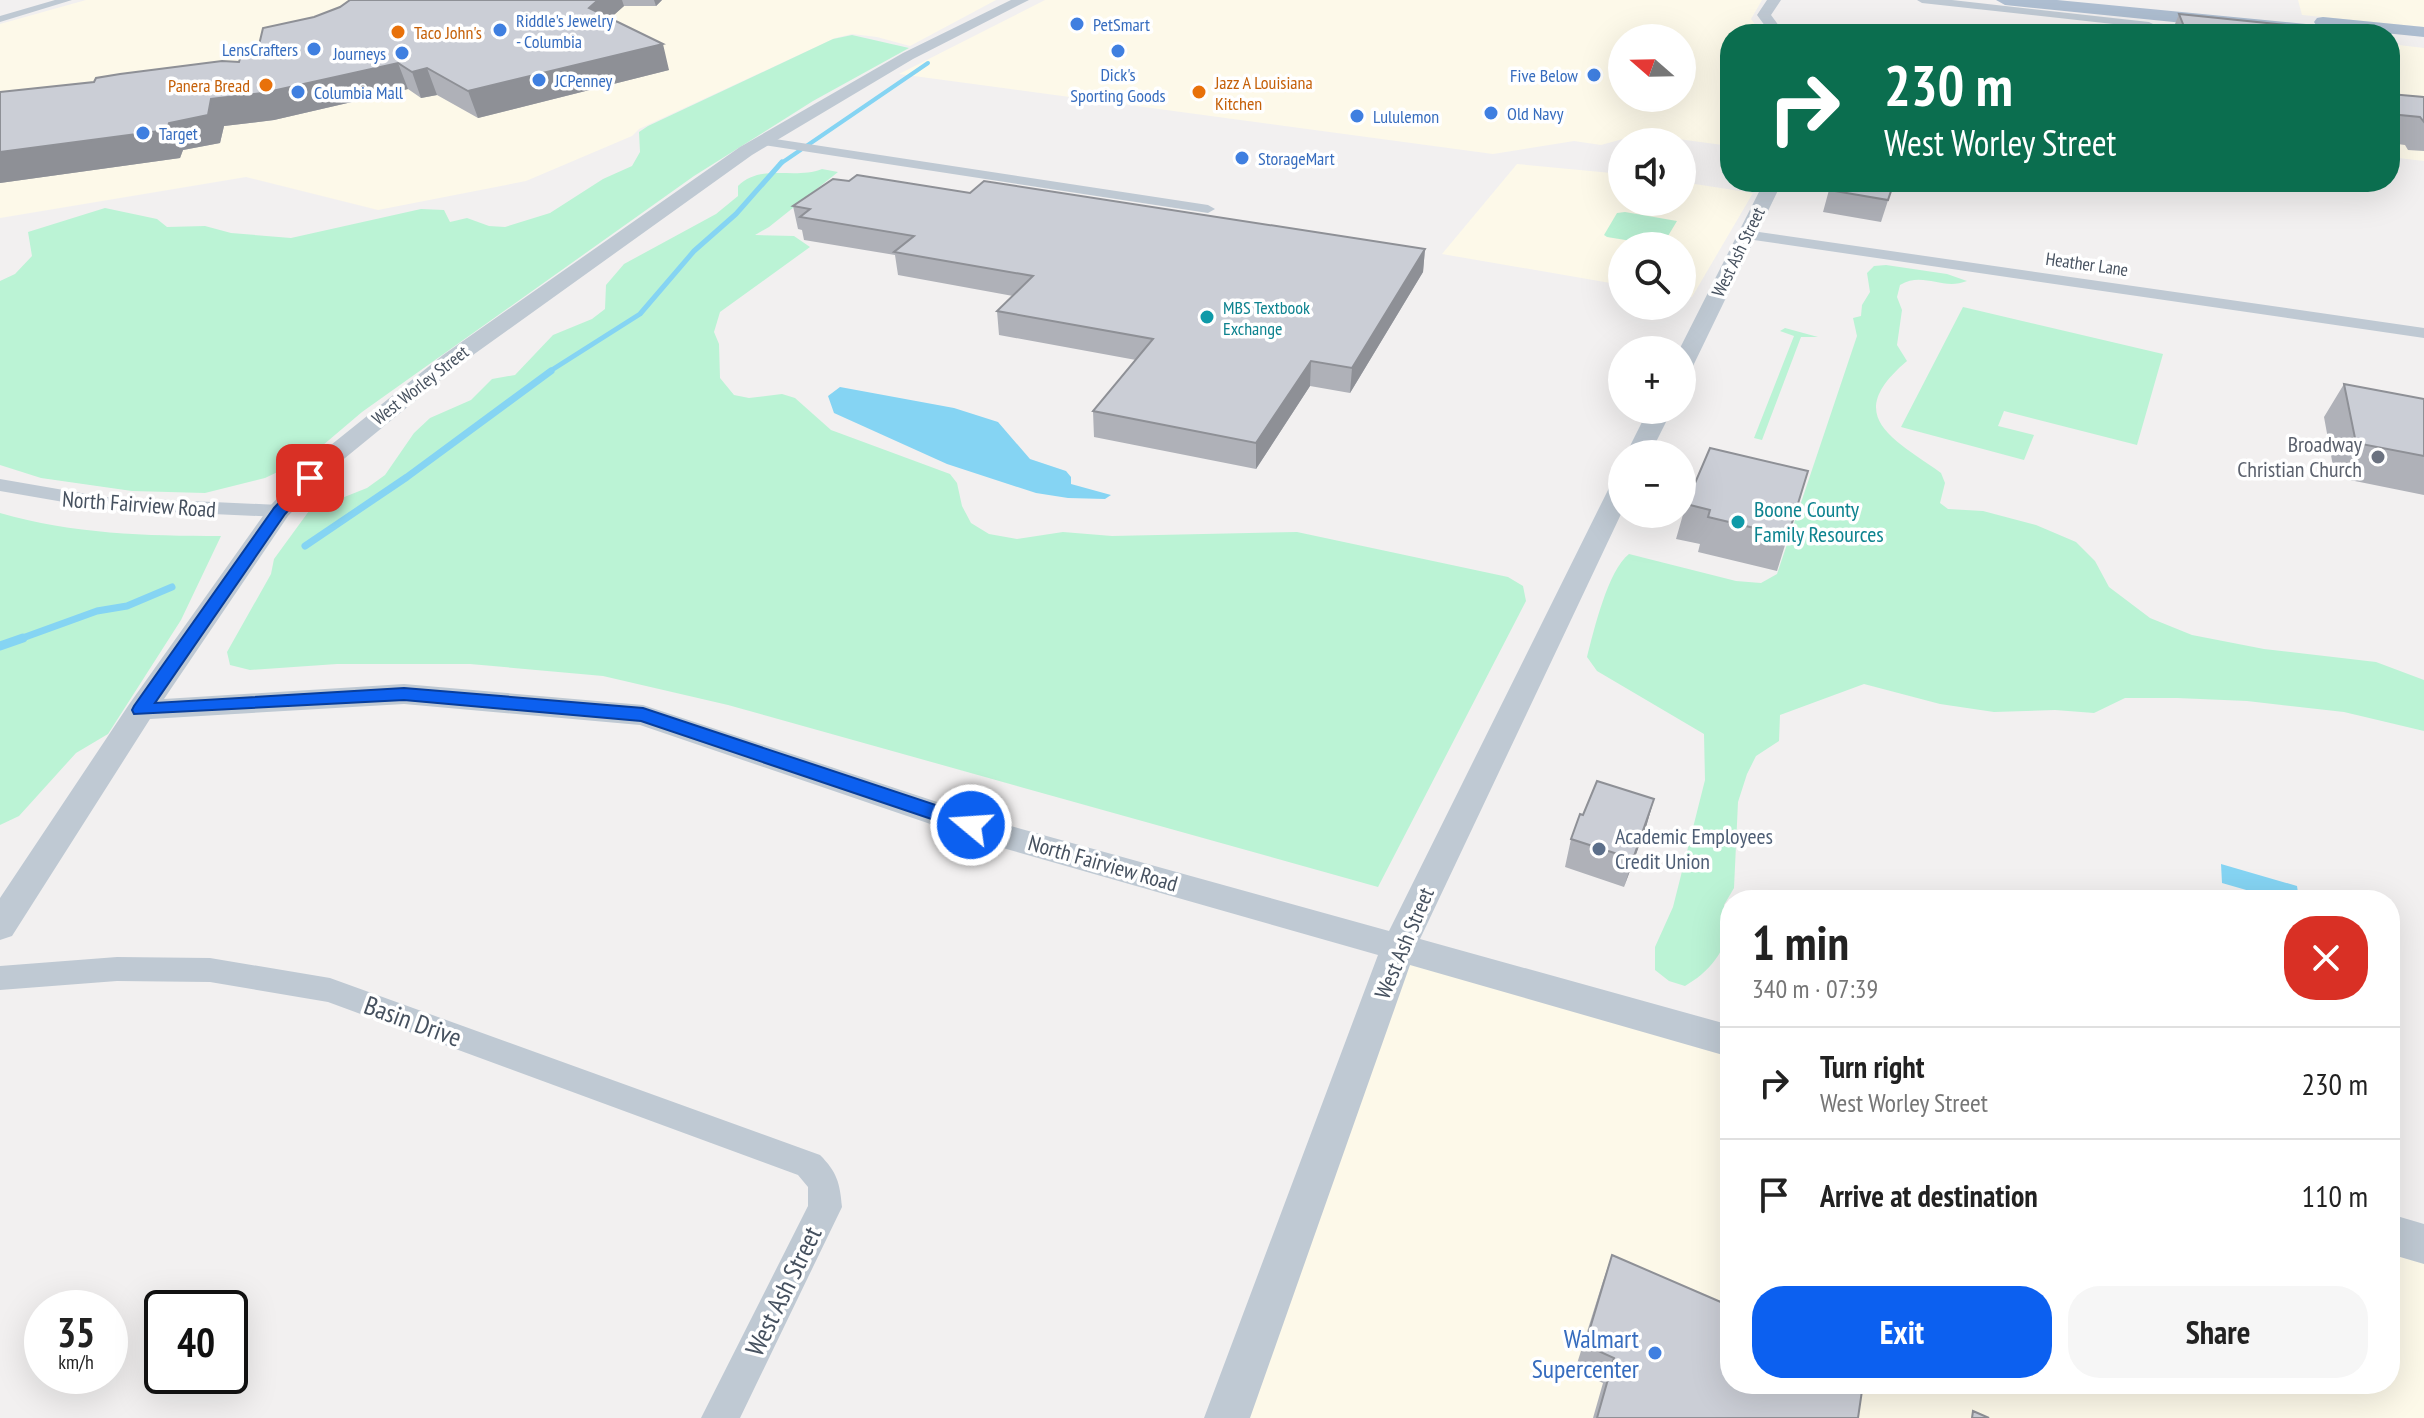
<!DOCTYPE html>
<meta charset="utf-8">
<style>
body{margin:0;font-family:"PT Sans Narrow",sans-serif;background:#f6f6f6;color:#222;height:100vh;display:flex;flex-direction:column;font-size:30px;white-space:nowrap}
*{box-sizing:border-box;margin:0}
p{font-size:26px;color:#767676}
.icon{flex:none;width:44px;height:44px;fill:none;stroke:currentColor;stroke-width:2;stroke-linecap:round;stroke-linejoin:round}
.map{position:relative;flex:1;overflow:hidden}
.details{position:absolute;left:1720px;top:890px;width:680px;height:504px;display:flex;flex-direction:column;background:#fff;border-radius:32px;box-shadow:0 8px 32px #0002}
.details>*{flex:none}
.hud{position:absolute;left:1720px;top:24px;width:680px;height:168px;border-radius:32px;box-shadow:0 8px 32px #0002;background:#0b6e4f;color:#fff;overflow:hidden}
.needle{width:52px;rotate:290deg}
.tools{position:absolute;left:1608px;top:24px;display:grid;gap:16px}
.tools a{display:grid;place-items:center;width:88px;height:88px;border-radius:50%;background:#fff;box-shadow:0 8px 32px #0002;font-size:40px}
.speed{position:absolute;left:24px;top:1290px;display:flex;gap:16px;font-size:40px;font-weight:700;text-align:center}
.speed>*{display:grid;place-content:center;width:104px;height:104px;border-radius:50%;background:#fff;box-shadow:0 8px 32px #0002;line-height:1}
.speed small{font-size:20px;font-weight:400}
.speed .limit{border:4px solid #111;border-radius:12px;background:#fff;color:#111}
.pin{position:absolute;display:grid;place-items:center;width:68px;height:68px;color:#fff;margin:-34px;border-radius:16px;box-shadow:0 4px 12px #0006}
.me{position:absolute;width:88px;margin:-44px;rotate:288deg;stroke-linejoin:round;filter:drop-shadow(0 0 6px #0008)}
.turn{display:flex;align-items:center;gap:28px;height:168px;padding:0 32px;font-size:36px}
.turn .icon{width:104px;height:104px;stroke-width:2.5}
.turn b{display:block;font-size:56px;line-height:68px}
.round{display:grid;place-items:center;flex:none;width:84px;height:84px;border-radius:32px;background:#f6f6f6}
.head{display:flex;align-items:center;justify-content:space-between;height:136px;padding:0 32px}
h1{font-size:48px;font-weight:700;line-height:60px}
.cta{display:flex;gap:16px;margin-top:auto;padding:16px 32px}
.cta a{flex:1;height:92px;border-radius:32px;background:#0c60f0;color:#fff;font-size:32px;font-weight:700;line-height:92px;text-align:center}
.cta a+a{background:#f6f6f6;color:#222}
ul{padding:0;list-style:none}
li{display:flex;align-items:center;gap:24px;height:112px;padding:0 32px;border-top:2px solid #e0e0e0}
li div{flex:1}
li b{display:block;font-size:30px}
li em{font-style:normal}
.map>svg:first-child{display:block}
.commercial{fill:#fdf9e9;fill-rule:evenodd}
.green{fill:#bbf3d5}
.water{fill:#85d4f3}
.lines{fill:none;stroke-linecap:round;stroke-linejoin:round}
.stream-far3{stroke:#85d4f3;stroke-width:4}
.stream-far2{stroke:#85d4f3;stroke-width:5}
.stream-far1{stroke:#85d4f3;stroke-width:7}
.stream{stroke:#85d4f3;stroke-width:9}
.minor{fill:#bfc9d3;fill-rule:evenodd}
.tertiary{fill:#bfc9d3;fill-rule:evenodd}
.primary{fill:#adbdd0;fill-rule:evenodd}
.wall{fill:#afb1b8}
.shaded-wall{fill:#8e9096}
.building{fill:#cbced6;stroke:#8e9096;stroke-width:2}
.route{fill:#0c60f0;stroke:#083e9c;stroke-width:2}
.shop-dot{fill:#3f7fe0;stroke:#fff;stroke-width:3}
.food-dot{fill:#e8710a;stroke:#fff;stroke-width:3}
.culture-dot{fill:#0f9aa8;stroke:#fff;stroke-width:3}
.worship-dot{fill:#6b7280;stroke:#fff;stroke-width:3}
.service-dot{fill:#5c6f8a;stroke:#fff;stroke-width:3}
.labels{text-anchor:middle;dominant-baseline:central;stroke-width:7;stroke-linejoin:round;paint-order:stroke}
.far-shop-label{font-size:18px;fill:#366cbe;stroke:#fff;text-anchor:start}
.far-food-label{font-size:18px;fill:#c56008;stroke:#fff;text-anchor:start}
.far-street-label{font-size:18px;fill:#46515f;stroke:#fff}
.far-culture-label{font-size:18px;fill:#0d838f;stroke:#fff;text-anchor:start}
.worship-label{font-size:22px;fill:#5b616d;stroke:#fff;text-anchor:end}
.street-label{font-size:22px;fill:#46515f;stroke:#fff}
.culture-label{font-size:22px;fill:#0d838f;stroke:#fff;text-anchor:start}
.service-label{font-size:22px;fill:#4e5e75;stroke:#fff;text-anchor:start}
.near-street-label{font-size:26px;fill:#46515f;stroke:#fff}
.near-shop-label{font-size:26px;fill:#366cbe;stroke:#fff;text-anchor:end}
</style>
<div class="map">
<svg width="2424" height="1418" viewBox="0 0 2424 1418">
<rect width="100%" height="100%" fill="#f2f0f0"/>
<path class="commercial" d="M86,0H996L910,46L877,37L852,34L835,38L639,129L632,136L526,181L378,210L246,177L0,218V24Z
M1045,0H1762L1751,19L1762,34H1730V146L1641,134L1601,145L1574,141L1493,154L899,74ZM1682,38V98H1622V38Z
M2298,0H2424V27L2302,15Z
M2390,44L2424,48V161L2390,157Z
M1517,164L1622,174V202H1682V182L1753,193L1692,297L1682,296V246H1622V285L1442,254Z
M1399,946L1730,1041V1384H2390V1240L2424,1253V1418H1227Z"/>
<path class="green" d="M852,35L909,48L813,101L694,176L362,412L309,457L265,478L205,493L132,491L41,478L0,465V281L15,274L32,256L28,232L105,208L157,219L167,227L205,226L231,233L291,238L421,209L444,210L450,222L467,218L489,226L505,227L550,213L603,179L632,166L640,152L639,132L648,126L833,39Z
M822,169L838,172L769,227L755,235L794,236L810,247L720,312L714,332L719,344L720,378L734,395L749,398L782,394L795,398L831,430L950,474L957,483L962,506L971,523L989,534L1017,539L1063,532L1112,536L1297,532L1508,577L1523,586L1526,601L1378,887L728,705L603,676L470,664H337L250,670L230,665L227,652L271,574L274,559L309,511L367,488L385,475L414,433L430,418L471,400L492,379L515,375L553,335L592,319L605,309L606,285L624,264L716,214L738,196V186C761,163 794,180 822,169Z
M1625,212L1677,221L1662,246L1607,237L1604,235L1617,213Z
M1886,265L1947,274L1967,281C1942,291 1924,271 1900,285L1897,297L1902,310L1897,345L1907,361C1842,416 1892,438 1941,473L1945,483L1940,503L1948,509L1983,511L2036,525L2076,542L2095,561L2109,587L2150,618L2192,635L2264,649L2376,662L2424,680V731L2344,712L2247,701L2177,698H2125L2094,713L2055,710L1994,712L1940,704L1864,684L1780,715L1779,741L1756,756L1747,774L1738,802L1734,888L1724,905C1738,937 1714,970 1685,986L1669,981L1655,970V947L1673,907L1705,780L1704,734L1597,671L1587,657C1594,630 1608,570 1629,554L1736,581L1761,583L1777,574L1857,336L1853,318L1861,316L1862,305L1870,292L1867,273L1874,266Z
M1963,307L2163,354L2137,445L2004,411L1998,426L2034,435L2024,460L1901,427Z
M1785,328L1818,337H1801L1762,440L1754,438L1794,336L1780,331Z
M0,513C73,534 146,536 221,536L181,620L108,734L76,753L19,816L0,825Z"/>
<path class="water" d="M840,387L954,408L998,422L1030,459L1066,471L1071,477V484L1111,495L1105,499L1068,498L1036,493L947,464L834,413L828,396Z
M2221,864L2297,886L2299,900H2281L2222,883Z"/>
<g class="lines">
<path class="stream-far3" d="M780,164L928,63"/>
<path class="stream-far2" d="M547,373L640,314L694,251L736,214L782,162"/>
<path class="stream-far1" d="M305,546L407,477L551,371
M17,640L97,611L127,606L172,587"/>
<path class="stream" d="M0,646L23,638"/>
<path class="minor" d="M55,0H72L0,22V16Z
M1917,0H1952L2149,22L2155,25L2149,28L1922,3Z
M762,137L1208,205L1215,209L1208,213L757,144L755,141Z
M1745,230L2424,328V338L1740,238L1737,235Z
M0,479L104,497L279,505L289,511L279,517L104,509L0,491Z
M117,957L210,958L330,978L820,1155C837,1172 840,1183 842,1207L740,1418H701L808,1206V1187L798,1175L328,1002L210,982L117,981L0,990V966Z"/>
<path class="tertiary" d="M1011,0H1029L913,59L752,155L459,365L334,467L288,516L164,699L404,684L643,705L1007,825L1389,931L1610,486L1613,481L1622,479V512L1420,939L1730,1025V1057L1410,965L1250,1418H1204L1378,955L989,844L640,725L404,704L150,719L12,936L0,940V898L130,703L270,506L316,457L443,355L740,147L903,53Z
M1767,0H1781L1771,15L1785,34H1771L1757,15Z
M1764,182H1782L1693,366L1682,373V350H1679Z
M1648,410H1672L1650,454H1626Z
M2390,1214L2424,1224V1264L2390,1254Z"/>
<path class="primary" d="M1996,0H2057L2316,25L2314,22L2317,18L2323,17L2424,27V37L2355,30L2357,34H2294L2005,5Z"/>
</g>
<path class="wall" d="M350,0H662L656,6H624L610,18L669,70L478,118L437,95L421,98L408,89L274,120L224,126L220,143L183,150L180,158L0,183V92L94,82L239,62L259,45L314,17L340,7Z
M2179,14L2292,34H2171Z
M2390,94L2424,97V151L2408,150L2405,145L2390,143Z
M849,181L970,193L1425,249L1423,272L1350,393L1310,386L1256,469L1094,437L1093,411L1136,360L999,335L997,311L1013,296L898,275L895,255L804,240L802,230L798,229L793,206Z
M1894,182L1881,222L1823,212L1829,190Z
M2344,384L2424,399V495L2335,477L2324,417Z
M1808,471L1777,571L1698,552L1700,544L1676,539L1686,504Z
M1654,799L1646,827L1624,887L1565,867L1571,839L1583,815Z
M1612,1255L1858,1418H1593L1603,1383L1575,1370L1603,1281Z"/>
<path class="shaded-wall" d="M598,0H622L624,6L595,32L589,8Z
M654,0H662L656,6Z
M663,44L669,70L478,118L468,91Z
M398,63L408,89L274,120L224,126L220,143L183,150L180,158L0,183V152L169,123L211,99Z
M427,68L437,95L421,98L412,72Z
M1425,249L1423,272L1350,393L1352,368Z
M1311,361L1310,386L1256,469V443Z
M1654,799L1646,827L1624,887L1633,859Z"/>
<path class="building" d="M350,0H598L589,8L663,44L468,91L427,68L412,72L398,63L263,93L211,99L208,115L169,123L167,130L0,152V92L94,82L96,78L120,74L222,61L239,62L243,48L259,45L263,28L314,17L340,7Z
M2179,14L2286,25L2292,34H2187Z
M2390,94L2424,97V122L2420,117L2390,114Z
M857,175L970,193L984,181L1425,249L1352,368L1311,361L1256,443L1093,411L1153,339L997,311L1033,276L894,252L914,236L800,217L810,209L793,206L833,179L849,181Z
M1833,182H1894L1888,200L1829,190Z
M2344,384L2424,399V456L2356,443Z
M1710,448L1808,471L1788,536L1708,517L1710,510L1686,504Z
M1597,781L1654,799L1633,859L1571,839L1580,814L1583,815Z
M1612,1255L1730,1306V1384H1863L1858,1418H1597L1614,1358L1585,1345Z
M1973,1411L1989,1418H1972Z"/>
<path class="route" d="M310,474L317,478L285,514L155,703L404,688L643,708L978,819L981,825L978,830H964L641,721L404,700L134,714L132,710L134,706L274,508L305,475Z"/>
<g class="shop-dot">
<circle cx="1077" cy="24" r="8"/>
<circle cx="500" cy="30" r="8"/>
<circle cx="314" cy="49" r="8"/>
<circle cx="1118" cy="51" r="8"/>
<circle cx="402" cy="53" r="8"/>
<circle cx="1594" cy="75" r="8"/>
<circle cx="539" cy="80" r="8"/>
<circle cx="298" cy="92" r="8"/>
<circle cx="1491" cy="113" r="8"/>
<circle cx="1357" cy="116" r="8"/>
<circle cx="143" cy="133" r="8"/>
<circle cx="1242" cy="158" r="8"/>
<circle cx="1655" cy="1353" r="8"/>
</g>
<g class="food-dot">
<circle cx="398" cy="32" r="8"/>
<circle cx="266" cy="85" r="8"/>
<circle cx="1199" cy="92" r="8"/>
</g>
<g class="culture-dot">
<circle cx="1207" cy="317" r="8"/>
<circle cx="1738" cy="522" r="8"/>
</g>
<circle class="worship-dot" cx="2378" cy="457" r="8"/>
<circle class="service-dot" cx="1599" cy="849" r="8"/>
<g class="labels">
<g class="far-shop-label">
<text x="516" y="20">Riddle's Jewelry<tspan x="516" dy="21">- Columbia</tspan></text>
<text x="1093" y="24">PetSmart</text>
<text x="298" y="49" text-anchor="end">LensCrafters</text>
<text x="386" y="53" text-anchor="end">Journeys</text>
<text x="1118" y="74" text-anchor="middle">Dick's<tspan x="1118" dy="21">Sporting Goods</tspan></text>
<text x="1578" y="75" text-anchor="end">Five Below</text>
<text x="555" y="80">JCPenney</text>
<text x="314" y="92">Columbia Mall</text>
<text x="1507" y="113">Old Navy</text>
<text x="1373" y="116">Lululemon</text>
<text x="159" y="133">Target</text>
<text x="1258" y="158">StorageMart</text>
</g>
<g class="far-food-label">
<text x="414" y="32">Taco John's</text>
<text x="1215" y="82">Jazz A Louisiana<tspan x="1215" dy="21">Kitchen</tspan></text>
<text x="250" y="85" text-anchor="end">Panera Bread</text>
</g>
<g class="far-street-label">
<text transform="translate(1738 252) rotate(-64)">West Ash Street</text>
<text transform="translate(2087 264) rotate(8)">Heather Lane</text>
<text transform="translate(420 385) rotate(-38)">West Worley Street</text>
</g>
<g class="far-culture-label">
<text x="1223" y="307">MBS Textbook<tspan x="1223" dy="21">Exchange</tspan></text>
</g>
<g class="worship-label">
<text x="2362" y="444">Broadway<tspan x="2362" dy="25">Christian Church</tspan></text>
</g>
<g class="street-label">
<text transform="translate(139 504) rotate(4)">North Fairview Road</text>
<text transform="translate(1103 863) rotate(16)">North Fairview Road</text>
<text transform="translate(1404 943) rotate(-67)">West Ash Street</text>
</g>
<g class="culture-label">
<text x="1754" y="509">Boone County<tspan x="1754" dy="25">Family Resources</tspan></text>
</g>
<g class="service-label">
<text x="1615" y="836">Academic Employees<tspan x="1615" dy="25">Credit Union</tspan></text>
</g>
<g class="near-street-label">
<text transform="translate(413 1021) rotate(20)">Basin Drive</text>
<text transform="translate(783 1291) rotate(-64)">West Ash Street</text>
</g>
<g class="near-shop-label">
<text x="1639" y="1338">Walmart<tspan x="1639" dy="30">Supercenter</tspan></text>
</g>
</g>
</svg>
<div class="tools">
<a><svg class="needle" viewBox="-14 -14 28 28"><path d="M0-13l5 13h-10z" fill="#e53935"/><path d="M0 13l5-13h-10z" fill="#767676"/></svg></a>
<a><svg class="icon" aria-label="sound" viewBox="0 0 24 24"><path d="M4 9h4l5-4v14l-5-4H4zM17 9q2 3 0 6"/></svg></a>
<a><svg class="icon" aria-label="search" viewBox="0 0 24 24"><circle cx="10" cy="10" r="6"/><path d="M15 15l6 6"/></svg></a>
<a>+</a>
<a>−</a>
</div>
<div class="speed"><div>35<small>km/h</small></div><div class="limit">40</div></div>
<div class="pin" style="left:310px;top:478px;background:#d93025"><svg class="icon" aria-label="arrive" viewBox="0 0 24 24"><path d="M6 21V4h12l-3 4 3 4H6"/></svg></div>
<svg class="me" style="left:971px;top:825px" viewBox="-20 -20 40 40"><circle r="17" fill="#0c60f0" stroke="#fff" stroke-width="3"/><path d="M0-11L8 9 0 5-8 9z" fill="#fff"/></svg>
<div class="hud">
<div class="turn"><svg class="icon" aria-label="right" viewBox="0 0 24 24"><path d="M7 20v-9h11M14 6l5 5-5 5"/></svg><div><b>230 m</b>West Worley Street</div></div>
</div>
<section class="details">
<div class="head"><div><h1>1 min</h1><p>340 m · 07:39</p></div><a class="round" style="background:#d93025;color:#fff"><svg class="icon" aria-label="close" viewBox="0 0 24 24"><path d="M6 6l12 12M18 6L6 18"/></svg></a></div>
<ul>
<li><svg class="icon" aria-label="right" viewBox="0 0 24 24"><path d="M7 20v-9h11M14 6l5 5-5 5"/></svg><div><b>Turn right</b><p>West Worley Street</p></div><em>230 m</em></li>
<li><svg class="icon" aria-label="arrive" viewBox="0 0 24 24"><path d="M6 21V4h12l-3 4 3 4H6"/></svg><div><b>Arrive at destination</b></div><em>110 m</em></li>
</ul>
<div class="cta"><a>Exit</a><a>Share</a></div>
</section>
</div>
